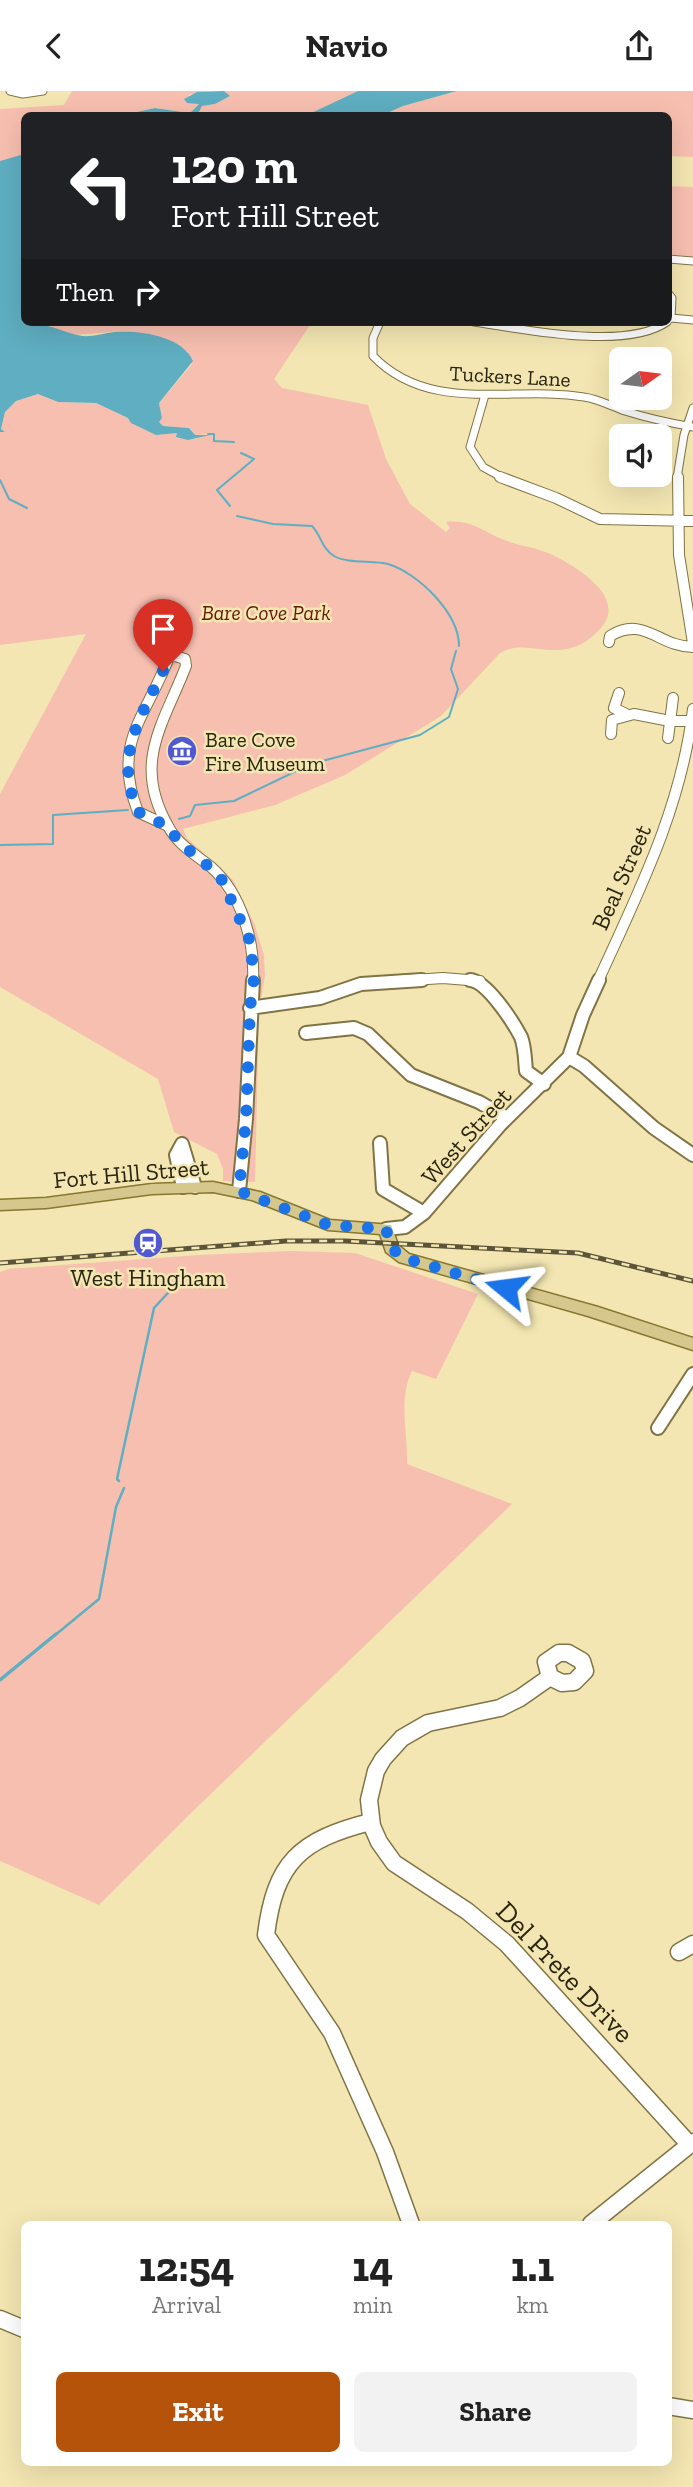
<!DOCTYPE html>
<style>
body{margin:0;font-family:"Zilla Slab",serif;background:#f2f2f2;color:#222;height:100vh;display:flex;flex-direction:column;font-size:26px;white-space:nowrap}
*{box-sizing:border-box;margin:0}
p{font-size:23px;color:#767676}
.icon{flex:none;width:38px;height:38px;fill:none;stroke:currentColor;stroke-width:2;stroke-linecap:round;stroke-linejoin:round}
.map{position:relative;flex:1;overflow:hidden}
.drawer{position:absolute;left:21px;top:2130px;width:651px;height:245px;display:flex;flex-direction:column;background:#fff;border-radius:10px;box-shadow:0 7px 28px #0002}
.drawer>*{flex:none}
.hud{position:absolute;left:21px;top:21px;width:651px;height:214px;border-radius:10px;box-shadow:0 7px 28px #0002;background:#202124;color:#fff;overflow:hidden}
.needle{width:46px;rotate:76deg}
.buttons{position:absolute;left:609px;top:256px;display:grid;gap:14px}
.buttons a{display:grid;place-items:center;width:63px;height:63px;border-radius:10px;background:#fff;box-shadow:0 7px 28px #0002;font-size:35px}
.pin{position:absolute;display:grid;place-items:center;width:60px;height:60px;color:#fff;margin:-72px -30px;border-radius:50% 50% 50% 0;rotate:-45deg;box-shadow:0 0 7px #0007}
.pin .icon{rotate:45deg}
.me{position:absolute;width:77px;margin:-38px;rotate:286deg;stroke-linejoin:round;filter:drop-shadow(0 0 5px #0008)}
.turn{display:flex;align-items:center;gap:24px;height:147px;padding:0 35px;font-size:32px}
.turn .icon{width:91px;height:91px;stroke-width:2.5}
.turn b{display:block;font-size:49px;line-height:60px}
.then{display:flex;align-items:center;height:66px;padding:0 35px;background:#0003;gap:14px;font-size:26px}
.eta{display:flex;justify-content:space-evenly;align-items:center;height:119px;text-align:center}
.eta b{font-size:42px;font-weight:700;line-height:49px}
.action{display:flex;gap:14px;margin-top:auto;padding:14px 35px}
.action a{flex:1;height:80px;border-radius:10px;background:#b45309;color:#fff;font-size:28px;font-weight:700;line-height:80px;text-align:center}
.action a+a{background:#f2f2f2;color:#222}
header{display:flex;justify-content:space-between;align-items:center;height:91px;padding:0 35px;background:#fff;font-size:32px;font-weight:700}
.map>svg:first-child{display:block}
.green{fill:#f7bfb0}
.water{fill:#5faec1}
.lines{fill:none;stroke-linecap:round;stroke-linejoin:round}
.stream-far2{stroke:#5faec1;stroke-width:2}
.stream-far1{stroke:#5faec1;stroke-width:2.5}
.stream{stroke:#5faec1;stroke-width:3.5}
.minor-far3-casing{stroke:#807444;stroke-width:9}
.minor-far2-casing{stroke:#807444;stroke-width:12}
.minor-far1-casing{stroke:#807444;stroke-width:16}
.minor-casing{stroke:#807444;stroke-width:19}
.major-casing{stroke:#887730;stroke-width:3}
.minor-far3{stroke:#fff;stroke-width:7}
.minor-far2{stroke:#fff;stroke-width:10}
.minor-far1{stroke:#fff;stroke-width:12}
.minor{stroke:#fff;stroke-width:16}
.major{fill:#d6c88c;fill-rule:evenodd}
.rail-casing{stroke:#5b5439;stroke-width:5}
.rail{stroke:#f3e6b2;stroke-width:2.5;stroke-dasharray:8;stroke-linecap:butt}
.route{stroke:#1a73e8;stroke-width:12;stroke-dasharray:0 21.6}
.labels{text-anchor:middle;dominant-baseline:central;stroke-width:5;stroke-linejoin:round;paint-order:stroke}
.far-street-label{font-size:21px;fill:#2a2511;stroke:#f3e6b2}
.far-park-label{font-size:21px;font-style:italic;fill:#641903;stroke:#f3e6b2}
.far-poi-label{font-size:21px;fill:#2a2511;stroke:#f3e6b2;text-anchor:start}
.street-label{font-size:24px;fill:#2a2511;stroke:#f3e6b2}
.poi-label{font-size:24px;fill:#2a2511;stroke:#f3e6b2}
.near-street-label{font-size:28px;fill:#2a2511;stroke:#f3e6b2}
</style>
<header><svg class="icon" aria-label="back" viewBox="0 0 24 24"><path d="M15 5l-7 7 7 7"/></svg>Navio<svg class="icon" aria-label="share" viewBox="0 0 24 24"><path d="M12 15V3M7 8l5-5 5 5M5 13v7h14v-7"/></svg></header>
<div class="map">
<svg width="693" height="2396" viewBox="0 0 693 2396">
<rect width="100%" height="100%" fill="#f3e6b2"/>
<path class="green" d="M72,0H210L188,4L195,12L199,13L190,22L155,17L123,24H24V63L0,70V18L64,14Z
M224,0H358L307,24L198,23L202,15L215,13L229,5Z
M457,0H693V66L669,65L668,24H383L403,15Z
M669,95L693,96V166L673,164L669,158Z
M45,231H312L274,288L282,297L368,314L386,368L410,413L446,441L450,437L446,431C472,428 484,442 507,450C520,455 535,456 548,462C573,473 630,506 600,538C563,579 528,544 500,562L441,625L345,684L275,714L183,738L187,747L233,789L254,832L264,864L265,884L259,921L255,1091L223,1090V1078L217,1063L174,1041L158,988L0,896V703L86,543L0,554V341H5L1,338L5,321L16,310L38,303L58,311L96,312L128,327L156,344L174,341L195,348L210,343L195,344L189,337L163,335L159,331L162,327L159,312L192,273L187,260C167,248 148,242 124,241C96,239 69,253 45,231Z
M291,1160L355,1162L478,1203L436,1288L412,1280C398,1308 408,1343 407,1373L512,1413L192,1721L99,1814L0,1770V1181L8,1178L198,1164Z"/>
<path class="water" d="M224,0L230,5L215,13L202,15L198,23L260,24H123L155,17L190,22L199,13L187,12L184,8L197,1Z
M358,0H457L403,15L383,24H307Z
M24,63V231C46,231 61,241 82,245C93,246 104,242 115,241C139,239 183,245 193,270L159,312L162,327L159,331L163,335L189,337L195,344H210L188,349L176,346L177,342L156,344L131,332L128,327L96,312L58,311L38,303L16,310L5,321L1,338L5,341H0V70Z"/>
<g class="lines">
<path class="stream-far2" d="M208,343H214V350L234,351
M0,389L9,408L27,417
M230,415L217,399L254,368L241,362
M237,425L273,433L312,435C321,444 322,458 334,465C348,473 372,469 388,473C418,482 459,522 459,555
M179,728L190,725L195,714L234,710L311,673L420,644L449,626L458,598L451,578L456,560
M0,754L53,753V724L128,719"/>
<path class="stream-far1" d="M119,1390L117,1388L154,1217L178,1191
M54,1545L99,1508L116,1416L124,1397"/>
<path class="stream" d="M0,1589L56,1543"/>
<g class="minor-far3-casing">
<path id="minor-far3" d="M10,0L23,3L43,0
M668,168L693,170
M668,202L672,207L671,227L668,229
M671,227L693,229
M380,231L373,247V265C430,324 512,294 584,306C598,308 611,315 625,320C647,327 670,332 693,336
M474,231C522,238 626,260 667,231
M485,304L470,356L483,376L503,387
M677,387L684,344L693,317"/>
</g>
<g class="minor-far2-casing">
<path id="minor-far2" d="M500,386L556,407L600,428L693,430
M678,386L679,464L693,552
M609,551L610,545C644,524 659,556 693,556
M175,565L185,568L186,575C163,634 132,672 168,735L138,721C111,651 147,625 169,566Z
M619,602L614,617L626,623
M611,643L612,629L634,623L670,630H692
M668,647L673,607
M168,735C178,754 195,763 211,776C242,803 255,852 253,890
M398,890L443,887L480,890
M598,890C639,800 681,718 693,618"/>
</g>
<g class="minor-far1-casing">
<path id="minor-far1" d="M470,889C487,890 513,931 521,946C525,956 525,970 526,980L544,993
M250,917L320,907L361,893L422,889
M306,942L354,937L368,943L411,984L479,1011L507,1027
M569,966L584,975L654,1037L693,1064
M380,1052L383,1098L424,1122
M182,1053L176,1064L183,1096
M182,1053L195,1096
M239,1100L246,1028L253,889
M386,1138L405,1136L424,1122L500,1034L569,966L583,924L599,889
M658,1337L693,1283"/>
</g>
<g class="minor-casing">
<path id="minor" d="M559,1562H568L582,1570L585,1580L574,1591L562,1592L550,1586L546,1571Z
M550,1586L520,1607L500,1617L428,1632L402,1647L383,1668L376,1680L369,1709L372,1735L379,1751L394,1772L467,1820L507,1853L690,2054
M370,1731C300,1749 275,1771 266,1844L332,1942L385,2061L411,2133
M679,1861L693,1853
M591,2133L693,2051
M0,2228L24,2238
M668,2315L693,2319"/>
</g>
<g class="major-casing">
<path id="major" d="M213,1091L260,1101L330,1129L391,1134L398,1154L409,1163L598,1216L693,1247V1259L588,1225L399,1171L386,1161L380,1143L328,1139L252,1109L213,1101L152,1103L46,1117L0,1119V1109L46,1107L152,1093Z"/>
</g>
<use href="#minor-far3" class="minor-far3"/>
<use href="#minor-far2" class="minor-far2"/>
<use href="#minor-far1" class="minor-far1"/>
<use href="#minor" class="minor"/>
<use href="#major" class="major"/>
<g class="rail-casing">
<path id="rail" d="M0,1172L286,1150H345L578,1162L693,1190"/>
</g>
<use href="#rail" class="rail"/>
</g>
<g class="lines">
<path class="route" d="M163,580C139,629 114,666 138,721L169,736L178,750L220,785L250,850L254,887L250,917L246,1028L239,1100L328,1134L386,1138L391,1157L404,1167L506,1197"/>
</g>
<defs>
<g id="museum-disc" transform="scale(1.575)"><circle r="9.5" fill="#5259d0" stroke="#f3e6b2"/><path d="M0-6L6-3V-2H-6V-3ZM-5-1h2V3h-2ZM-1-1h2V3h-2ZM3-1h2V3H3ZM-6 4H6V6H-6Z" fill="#fff"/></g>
<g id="station-disc" transform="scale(1.575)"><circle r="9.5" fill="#5259d0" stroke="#f3e6b2"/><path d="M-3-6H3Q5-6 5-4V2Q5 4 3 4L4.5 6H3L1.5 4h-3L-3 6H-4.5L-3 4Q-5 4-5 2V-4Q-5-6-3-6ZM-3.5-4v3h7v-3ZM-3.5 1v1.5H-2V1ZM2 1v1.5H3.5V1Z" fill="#fff"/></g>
</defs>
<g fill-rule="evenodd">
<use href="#museum-disc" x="182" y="660"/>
<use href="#station-disc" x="148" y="1152"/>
</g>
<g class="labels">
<g class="far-street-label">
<text transform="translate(510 285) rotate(3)">Tuckers Lane</text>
</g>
<g class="far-park-label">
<text x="266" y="521">Bare Cove Park</text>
</g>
<g class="far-poi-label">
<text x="205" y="648">Bare Cove<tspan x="205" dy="24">Fire Museum</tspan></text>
</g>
<g class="street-label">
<text transform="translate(621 786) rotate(-66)">Beal Street</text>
<text transform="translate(466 1045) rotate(-48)">West Street</text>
<text transform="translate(131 1082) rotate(-5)">Fort Hill Street</text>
</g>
<g class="poi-label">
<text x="148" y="1186">West Hingham</text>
</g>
<g class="near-street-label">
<text transform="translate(565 1881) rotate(46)">Del Prete Drive</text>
</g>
</g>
</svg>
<div class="buttons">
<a><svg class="needle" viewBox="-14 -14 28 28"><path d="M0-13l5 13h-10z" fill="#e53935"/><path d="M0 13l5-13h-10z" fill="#767676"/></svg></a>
<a><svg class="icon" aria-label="sound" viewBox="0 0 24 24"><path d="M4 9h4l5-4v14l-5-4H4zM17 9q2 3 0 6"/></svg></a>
</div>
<div class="pin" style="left:163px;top:580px;background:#d93025"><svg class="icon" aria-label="arrive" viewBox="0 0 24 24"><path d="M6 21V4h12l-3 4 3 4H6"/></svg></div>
<svg class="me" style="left:506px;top:1197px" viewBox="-20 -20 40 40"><path d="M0-17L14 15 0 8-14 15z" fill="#1a73e8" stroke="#fff" stroke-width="4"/></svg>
<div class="hud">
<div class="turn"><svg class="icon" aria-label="left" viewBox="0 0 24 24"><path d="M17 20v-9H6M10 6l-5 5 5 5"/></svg><div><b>120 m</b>Fort Hill Street</div></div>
<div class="then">Then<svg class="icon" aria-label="right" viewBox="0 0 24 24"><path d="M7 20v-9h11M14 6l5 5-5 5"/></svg></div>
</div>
<section class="drawer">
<div class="eta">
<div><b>12:54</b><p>Arrival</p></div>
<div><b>14</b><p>min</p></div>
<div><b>1.1</b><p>km</p></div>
</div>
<div class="action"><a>Exit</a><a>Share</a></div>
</section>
</div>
